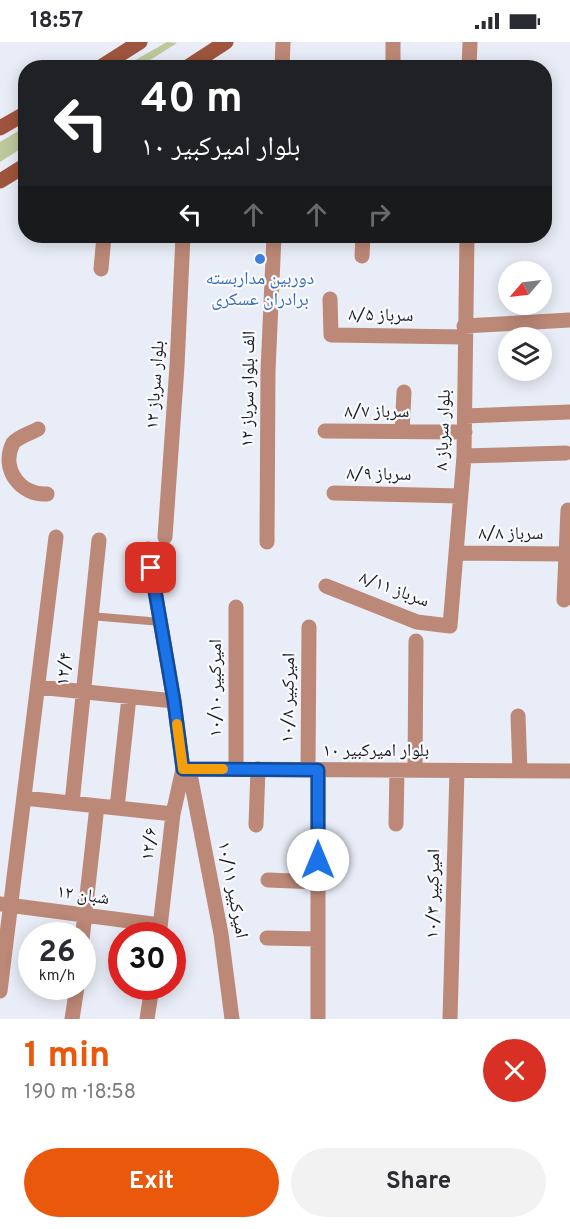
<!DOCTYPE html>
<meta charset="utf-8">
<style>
body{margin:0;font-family:Overpass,"Noto Naskh Arabic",sans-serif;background:#f2f2f3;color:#2b2b33;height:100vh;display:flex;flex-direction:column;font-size:22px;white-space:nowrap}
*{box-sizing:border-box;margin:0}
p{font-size:20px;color:#7c7c81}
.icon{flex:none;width:33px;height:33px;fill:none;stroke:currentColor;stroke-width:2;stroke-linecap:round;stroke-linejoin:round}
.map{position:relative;height:977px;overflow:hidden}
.side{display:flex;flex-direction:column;background:#fff;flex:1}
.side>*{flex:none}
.hud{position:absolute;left:18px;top:18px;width:534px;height:183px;border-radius:24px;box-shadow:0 3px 15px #0003;background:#202124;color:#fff;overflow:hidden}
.needle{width:39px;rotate:242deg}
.tools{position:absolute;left:498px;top:219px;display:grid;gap:12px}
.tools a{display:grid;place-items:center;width:54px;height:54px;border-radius:50%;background:#fff;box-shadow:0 3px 15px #0003;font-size:30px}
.speed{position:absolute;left:18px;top:880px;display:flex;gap:12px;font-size:30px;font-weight:700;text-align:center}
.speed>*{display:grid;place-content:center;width:78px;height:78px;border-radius:50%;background:#fff;box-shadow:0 3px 15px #0003;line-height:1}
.speed small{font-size:15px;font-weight:400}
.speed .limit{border:9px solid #d22;background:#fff;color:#111}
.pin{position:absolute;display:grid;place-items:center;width:51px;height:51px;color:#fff;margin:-26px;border-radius:12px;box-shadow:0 3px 9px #0006}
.me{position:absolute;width:66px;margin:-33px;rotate:0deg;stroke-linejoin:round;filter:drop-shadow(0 0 4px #0008)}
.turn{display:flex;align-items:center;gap:21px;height:126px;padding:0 24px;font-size:27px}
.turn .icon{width:78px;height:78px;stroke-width:2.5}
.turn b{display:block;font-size:42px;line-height:51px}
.lanes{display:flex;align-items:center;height:57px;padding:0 24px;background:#0003;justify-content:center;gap:30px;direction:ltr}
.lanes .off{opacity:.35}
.round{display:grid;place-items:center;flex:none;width:63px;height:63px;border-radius:32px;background:#f2f2f3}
.summary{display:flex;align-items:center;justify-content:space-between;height:102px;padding:0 24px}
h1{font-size:36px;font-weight:700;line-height:45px;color:#ea580c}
.action{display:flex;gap:12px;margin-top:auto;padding:12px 24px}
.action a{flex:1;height:69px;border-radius:36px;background:#ea580c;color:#fff;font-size:24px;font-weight:700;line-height:69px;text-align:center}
.action a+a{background:#f2f2f3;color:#2b2b33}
.status{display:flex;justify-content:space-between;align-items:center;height:42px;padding:0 30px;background:#fff;direction:ltr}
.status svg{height:16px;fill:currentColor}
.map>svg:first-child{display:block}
.green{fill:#bdc99c}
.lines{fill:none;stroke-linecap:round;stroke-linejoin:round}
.service{stroke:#bc8877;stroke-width:8}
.minor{stroke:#bc8877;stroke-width:15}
.secondary{stroke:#9f553d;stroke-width:15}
.route-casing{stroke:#114b97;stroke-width:15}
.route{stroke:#1a73e8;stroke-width:10}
.slow{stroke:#f59e0b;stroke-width:10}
.shop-dot{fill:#3f7fe0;stroke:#f9fafe;stroke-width:2}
.labels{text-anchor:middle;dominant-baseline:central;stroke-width:4.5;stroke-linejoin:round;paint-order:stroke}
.shop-label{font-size:18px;fill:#366cbe;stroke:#f9fafe}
.street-label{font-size:18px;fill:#1b1c20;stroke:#f9fafe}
</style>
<div class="status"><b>18:57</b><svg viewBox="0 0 49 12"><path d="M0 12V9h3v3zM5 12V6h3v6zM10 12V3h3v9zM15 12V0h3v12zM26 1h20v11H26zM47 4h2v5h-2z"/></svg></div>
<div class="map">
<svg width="570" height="977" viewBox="0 0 570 977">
<rect width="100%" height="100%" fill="#e9edf7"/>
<path class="green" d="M167,0L177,1L139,25H123Z
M25,85V104L0,120V100Z"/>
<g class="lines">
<path class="service" d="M90,574L161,580"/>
<path class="minor" d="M282,26L283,0
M393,26V0
M469,26L470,0
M362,214L363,194
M101,227L104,194
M330,257L331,293L465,295
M464,284L570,278
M465,374L570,370
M38,387C31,391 18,395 13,401C0,427 21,454 47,452
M325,389L465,390
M402,390L404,350
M464,414L566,411
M334,451L460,454
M165,495L177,324L183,194
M267,500L268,329L274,194
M148,507L174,659L183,727L173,772L159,894
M456,511L566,512
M326,544L417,580L450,584L464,414L467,194
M564,558L568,468
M38,645L174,659
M518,674L520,729
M183,727L570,729
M189,727L221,892L232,977
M236,727V565
M308,728L309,585
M415,728L416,599
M24,756L173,772
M72,761L99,498
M117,766L129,655
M396,782L397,728
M256,783L258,727
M268,838L318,840
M0,862L160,883
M267,896L318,897
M82,898L97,764
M0,949L56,495
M72,977L77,945
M147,977L152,945
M318,977V728
M450,977L457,729"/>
<path class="secondary" d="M99,26L140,0
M186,26L226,0
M0,86L26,71
M0,139L26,123"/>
</g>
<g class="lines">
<g class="route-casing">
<path id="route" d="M151,526L174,659L183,727L318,728V818"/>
</g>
<use href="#route" class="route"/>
<path class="slow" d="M177,682L183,727H223"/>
</g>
<circle class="shop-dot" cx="260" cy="217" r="6"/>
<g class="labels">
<g class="shop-label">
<text x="260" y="237">دوربین مداربسته<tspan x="260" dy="21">برادران عسکری</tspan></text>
</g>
<g class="street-label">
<text transform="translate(381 274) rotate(1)">۸/۵ سرباز</text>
<text transform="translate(156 343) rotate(-86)">۱۲ بلوار سرباز</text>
<text transform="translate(249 347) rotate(-89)">۱۲ الف بلوار سرباز</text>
<text x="377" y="370">۸/۷ سرباز</text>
<text transform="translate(444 388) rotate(-88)">۸ بلوار سرباز</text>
<text transform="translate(379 433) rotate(1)">۸/۹ سرباز</text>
<text x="511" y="492">۸/۸ سرباز</text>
<text transform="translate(394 548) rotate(20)">۸/۱۱ سرباز</text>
<text transform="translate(65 627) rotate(-84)">۱۲/۴</text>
<text transform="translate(216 646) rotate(-90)">۱۰/۱۰ امیرکبیر</text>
<text transform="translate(289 656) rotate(-89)">۱۰/۸ امیرکبیر</text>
<text x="376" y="709">۱۰ بلوار امیرکبیر</text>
<text transform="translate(150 802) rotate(-83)">۱۲/۶</text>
<text transform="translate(232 848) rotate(79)">۱۰/۱۱ امیرکبیر</text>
<text transform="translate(434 852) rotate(-89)">۱۰/۳ امیرکبیر</text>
<text transform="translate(83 854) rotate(8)">۱۲ شبان</text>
</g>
</g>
</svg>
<div class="tools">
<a><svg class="needle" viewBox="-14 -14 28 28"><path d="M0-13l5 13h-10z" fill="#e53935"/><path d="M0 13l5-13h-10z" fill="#7c7c81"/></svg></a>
<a><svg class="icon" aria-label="layers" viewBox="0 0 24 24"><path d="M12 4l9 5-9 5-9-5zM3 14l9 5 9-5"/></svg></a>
</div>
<div class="speed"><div>26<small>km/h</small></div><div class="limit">30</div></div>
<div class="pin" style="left:151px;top:526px;background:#d93025"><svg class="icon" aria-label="arrive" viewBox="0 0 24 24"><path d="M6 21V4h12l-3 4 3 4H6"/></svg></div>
<svg class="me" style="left:318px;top:818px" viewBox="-20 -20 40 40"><circle r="19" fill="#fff"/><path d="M0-13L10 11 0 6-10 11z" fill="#1a73e8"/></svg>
<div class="hud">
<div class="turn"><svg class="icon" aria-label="left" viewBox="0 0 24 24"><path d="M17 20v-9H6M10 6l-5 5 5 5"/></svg><div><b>40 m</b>۱۰ بلوار امیرکبیر</div></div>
<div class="lanes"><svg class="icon" aria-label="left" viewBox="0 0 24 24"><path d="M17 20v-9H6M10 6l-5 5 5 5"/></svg><svg class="icon off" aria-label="ahead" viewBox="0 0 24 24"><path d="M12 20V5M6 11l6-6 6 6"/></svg><svg class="icon off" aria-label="ahead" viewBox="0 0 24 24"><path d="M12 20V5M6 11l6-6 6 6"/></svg><svg class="icon off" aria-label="right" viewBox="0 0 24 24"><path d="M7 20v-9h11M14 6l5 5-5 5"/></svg></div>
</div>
</div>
<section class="side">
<div class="summary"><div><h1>1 min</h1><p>190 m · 18:58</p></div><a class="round" style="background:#d93025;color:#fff"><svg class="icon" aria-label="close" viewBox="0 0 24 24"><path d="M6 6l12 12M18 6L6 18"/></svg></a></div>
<div class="action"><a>Exit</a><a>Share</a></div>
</section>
